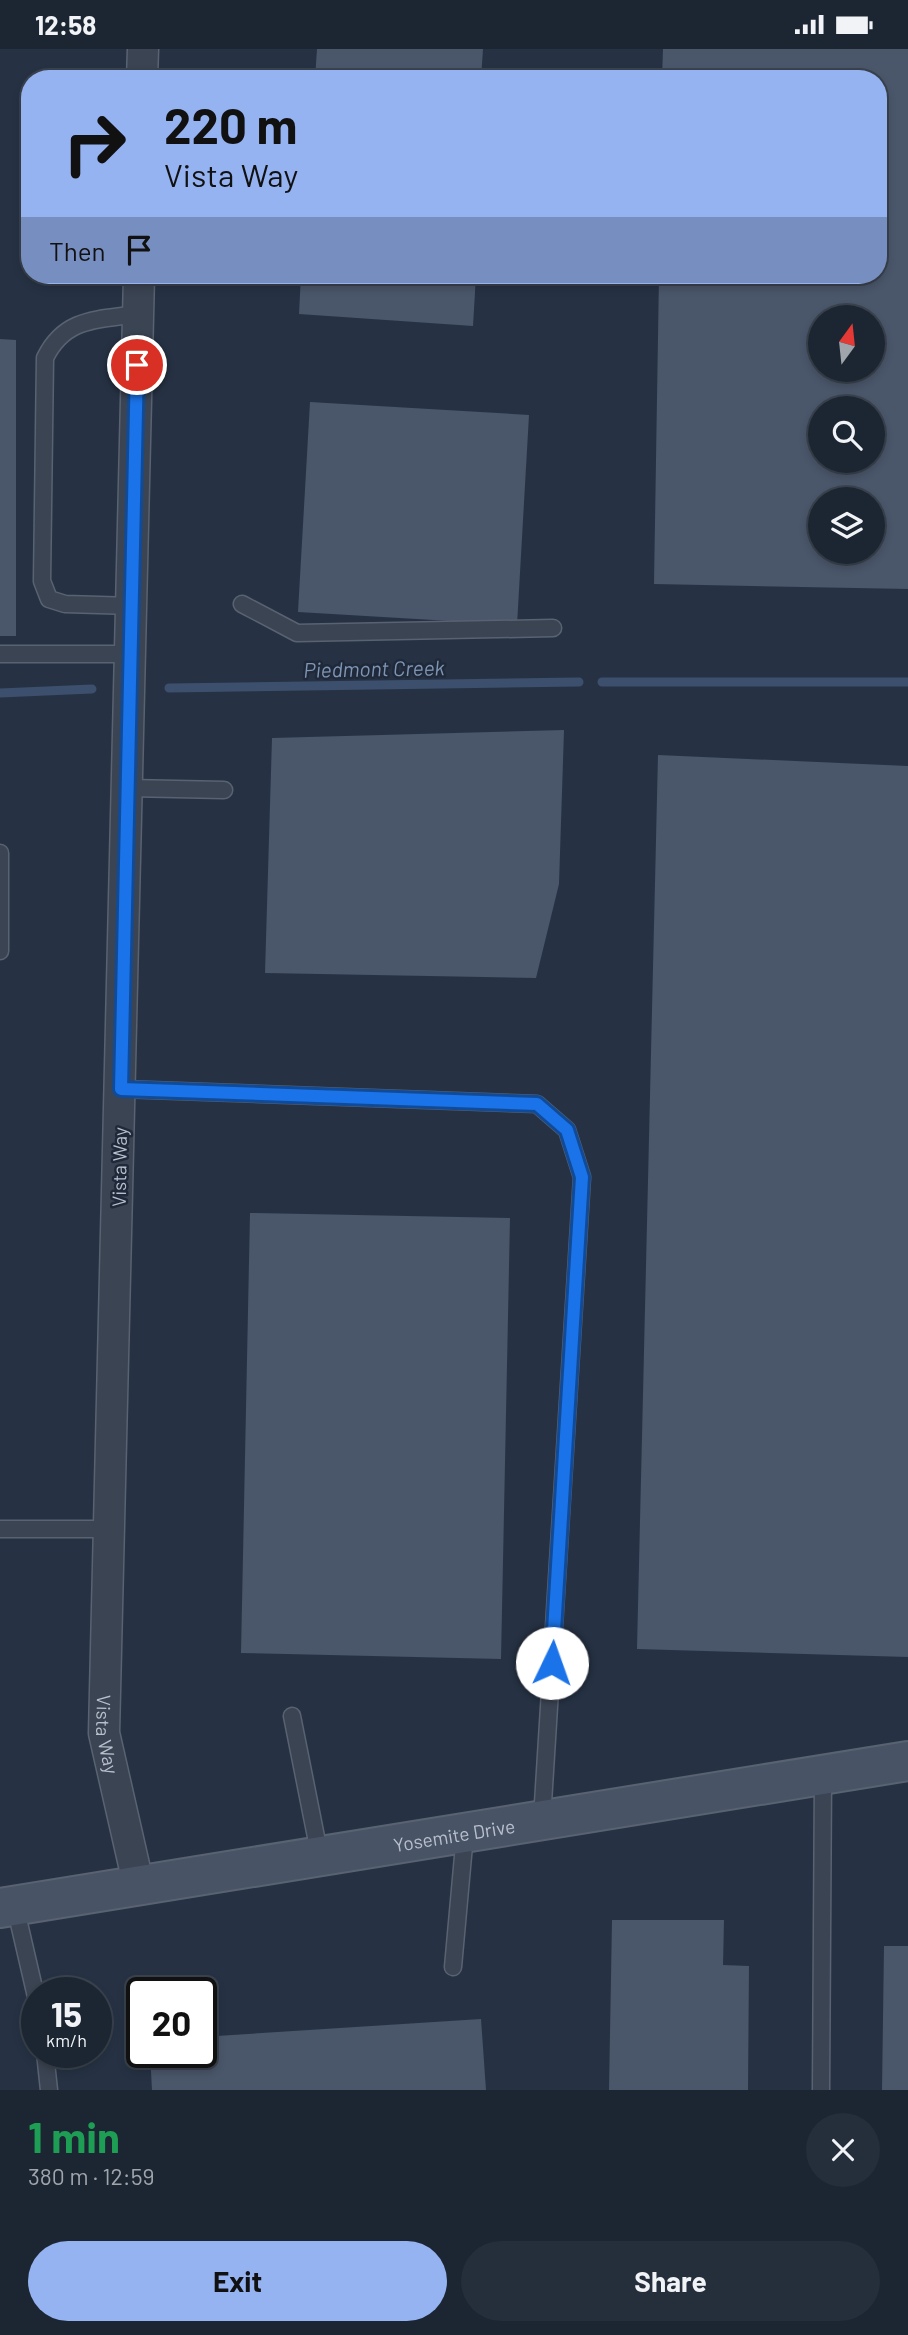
<!DOCTYPE html>
<meta charset="utf-8">
<style>
body{margin:0;font-family:Barlow,sans-serif;background:#252e3b;color:#f1f3f6;height:100vh;display:flex;flex-direction:column;font-size:26px;white-space:nowrap}
*{box-sizing:border-box;margin:0}
p{font-size:23px;color:#a0a5ac}
.icon{flex:none;width:38px;height:38px;fill:none;stroke:currentColor;stroke-width:2;stroke-linecap:round;stroke-linejoin:round}
.map{position:relative;height:2041px;overflow:hidden}
.side{display:flex;flex-direction:column;background:#1c2633;flex:1}
.side>*{flex:none}
.banner{position:absolute;left:21px;top:21px;width:866px;height:214px;border-radius:28px;box-shadow:0 4px 10px #0003,0 0 0 2px #3a434e;background:#95b2f1;color:#111;overflow:hidden}
.needle{width:46px;rotate:15deg}
.fabs{position:absolute;left:808px;top:256px;display:grid;gap:14px}
.fabs a{display:grid;place-items:center;width:77px;height:77px;border-radius:50%;background:#1c2633;box-shadow:0 4px 10px #0003,0 0 0 2px #3a434e;font-size:35px}
.speed{position:absolute;left:21px;top:1928px;display:flex;gap:14px;font-size:35px;font-weight:700;text-align:center}
.speed>*{display:grid;place-content:center;width:91px;height:91px;border-radius:50%;background:#1c2633;box-shadow:0 4px 10px #0003,0 0 0 2px #3a434e;line-height:1}
.speed small{font-size:18px;font-weight:400}
.speed .limit{border:4px solid #111;border-radius:10px;background:#fff;color:#111}
.pin{position:absolute;display:grid;place-items:center;width:60px;height:60px;color:#fff;margin:-30px;border:4px solid #fff;border-radius:50%;box-shadow:0 2px 7px #0007}
.me{position:absolute;width:77px;margin:-38px;rotate:3deg;stroke-linejoin:round;filter:drop-shadow(0 0 5px #0008)}
.turn{display:flex;align-items:center;gap:24px;height:147px;padding:0 28px;font-size:32px}
.turn .icon{width:91px;height:91px;stroke-width:2.5}
.turn b{display:block;font-size:49px;line-height:60px}
.then{display:flex;align-items:center;height:66px;padding:0 28px;background:#0003;gap:14px;font-size:26px}
.round{display:grid;place-items:center;flex:none;width:74px;height:74px;border-radius:37px;background:#252e3b}
.head{display:flex;align-items:center;justify-content:space-between;height:119px;padding:0 28px}
h1{font-size:42px;font-weight:700;line-height:52px;color:#1e9e55}
.primary-button{display:flex;gap:14px;margin-top:auto;padding:14px 28px}
.primary-button a{flex:1;height:80px;border-radius:42px;background:#95b2f1;color:#111;font-size:28px;font-weight:700;line-height:80px;text-align:center}
.primary-button a+a{background:#252e3b;color:#f1f3f6}
.status{display:flex;justify-content:space-between;align-items:center;height:49px;padding:0 35px;background:#1c2633;direction:ltr}
.status svg{height:19px;fill:currentColor}
.map>svg:first-child{display:block}
.lines{fill:none;stroke-linecap:round;stroke-linejoin:round}
.stream{stroke:#3c4f6d;stroke-width:9}
.building{fill:#4a566a;fill-rule:evenodd}
.service-casing{stroke:#596270;stroke-width:19}
.minor-casing{stroke:#596270;stroke-width:33}
.secondary-casing{stroke:#596270;stroke-width:42}
.service{stroke:#3b4453;stroke-width:16}
.minor{stroke:#3b4453;stroke-width:30}
.secondary{stroke:#495366;stroke-width:38}
.route-casing{stroke:#114b97;stroke-width:18}
.route{stroke:#1a73e8;stroke-width:12}
.labels{text-anchor:middle;dominant-baseline:central;stroke-width:5;stroke-linejoin:round;paint-order:stroke}
.street-label{font-size:19px;fill:#b8c0cd;stroke:#1f2939}
.water-label{font-size:21px;font-style:italic;fill:#7f95b4;stroke:#1f2939}
</style>
<div class="status"><b>12:58</b><svg viewBox="0 0 49 12"><path d="M0 12V9h3v3zM5 12V6h3v6zM10 12V3h3v9zM15 12V0h3v12zM26 1h20v11H26zM47 4h2v5h-2z"/></svg></div>
<div class="map">
<svg width="908" height="2041" viewBox="0 0 908 2041">
<rect width="100%" height="100%" fill="#263244"/>
<g class="lines">
<path class="stream" d="M602,633H908
M169,639L579,633
M0,644L92,640"/>
</g>
<path class="building" d="M317,0H483L481,30H315Z
M663,0H908V540L654,535L659,226H878V30H662ZM821,268H873V320H821ZM821,359H873V411H821ZM821,450H873V502H821Z
M301,226H476L473,277L299,265Z
M0,290L16,291V587H0Z
M310,353L529,366L517,576L298,563Z
M564,681L559,835L536,929L265,924L272,689Z
M658,706L908,717V1608L637,1600Z
M250,1164L510,1169L501,1610L241,1604Z
M612,1871H724L723,1916L749,1917L748,2041H609Z
M884,1897H908V2041H882Z
M481,1970L486,2041H152L150,2004H201V1988Z"/>
<g class="lines">
<g class="service-casing">
<path id="service" d="M242,555L297,584L553,579
M133,557L65,555L49,550L42,532L45,309C65,268 98,271 138,265
M0,605H132
M128,739L224,741
M0,804V902
M121,1040L537,1055L567,1081L582,1128L542,1770
M0,1480H109
M292,1667L320,1808
M15,1857L37,1952
M453,1918L465,1785
M45,2004L49,2041
M821,2041L823,1726"/>
</g>
<g class="minor-casing">
<g id="minor">
<path d="M142,30L143,0"/>
<path id="s1" d="M139,226L104,1684L139,1838"/>
</g>
</g>
<g class="secondary-casing">
<g id="secondary">
<path id="s2" d="M0,1859L908,1712"/>
</g>
</g>
<use href="#service" class="service"/>
<use href="#minor" class="minor"/>
<use href="#secondary" class="secondary"/>
</g>
<g class="lines">
<g class="route-casing">
<path id="route" d="M137,316L121,1040L537,1055L567,1081L582,1128L552,1614"/>
</g>
<use href="#route" class="route"/>
</g>
<g class="labels">
<g class="street-label">
<text transform="translate(119 1118) rotate(-89)">Vista Way</text>
<text stroke="none"><textPath href="#s1" startOffset="1460">Vista Way</textPath></text>
<text stroke="none"><textPath href="#s2" startOffset="460">Yosemite Drive</textPath></text>
</g>
<g class="water-label">
<text transform="translate(374 619) rotate(-1)">Piedmont Creek</text>
</g>
</g>
</svg>
<div class="fabs">
<a><svg class="needle" viewBox="-14 -14 28 28"><path d="M0-13l5 13h-10z" fill="#e53935"/><path d="M0 13l5-13h-10z" fill="#a0a5ac"/></svg></a>
<a><svg class="icon" aria-label="search" viewBox="0 0 24 24"><circle cx="10" cy="10" r="6"/><path d="M15 15l6 6"/></svg></a>
<a><svg class="icon" aria-label="layers" viewBox="0 0 24 24"><path d="M12 4l9 5-9 5-9-5zM3 14l9 5 9-5"/></svg></a>
</div>
<div class="speed"><div>15<small>km/h</small></div><div class="limit">20</div></div>
<div class="pin" style="left:137px;top:316px;background:#d93025"><svg class="icon" aria-label="arrive" viewBox="0 0 24 24"><path d="M6 21V4h12l-3 4 3 4H6"/></svg></div>
<svg class="me" style="left:552px;top:1614px" viewBox="-20 -20 40 40"><circle r="19" fill="#fff"/><path d="M0-13L10 11 0 6-10 11z" fill="#1a73e8"/></svg>
<div class="banner">
<div class="turn"><svg class="icon" aria-label="right" viewBox="0 0 24 24"><path d="M7 20v-9h11M14 6l5 5-5 5"/></svg><div><b>220 m</b>Vista Way</div></div>
<div class="then">Then<svg class="icon" aria-label="arrive" viewBox="0 0 24 24"><path d="M6 21V4h12l-3 4 3 4H6"/></svg></div>
</div>
</div>
<section class="side">
<div class="head"><div><h1>1 min</h1><p>380 m · 12:59</p></div><a class="round"><svg class="icon" aria-label="close" viewBox="0 0 24 24"><path d="M6 6l12 12M18 6L6 18"/></svg></a></div>
<div class="primary-button"><a>Exit</a><a>Share</a></div>
</section>
